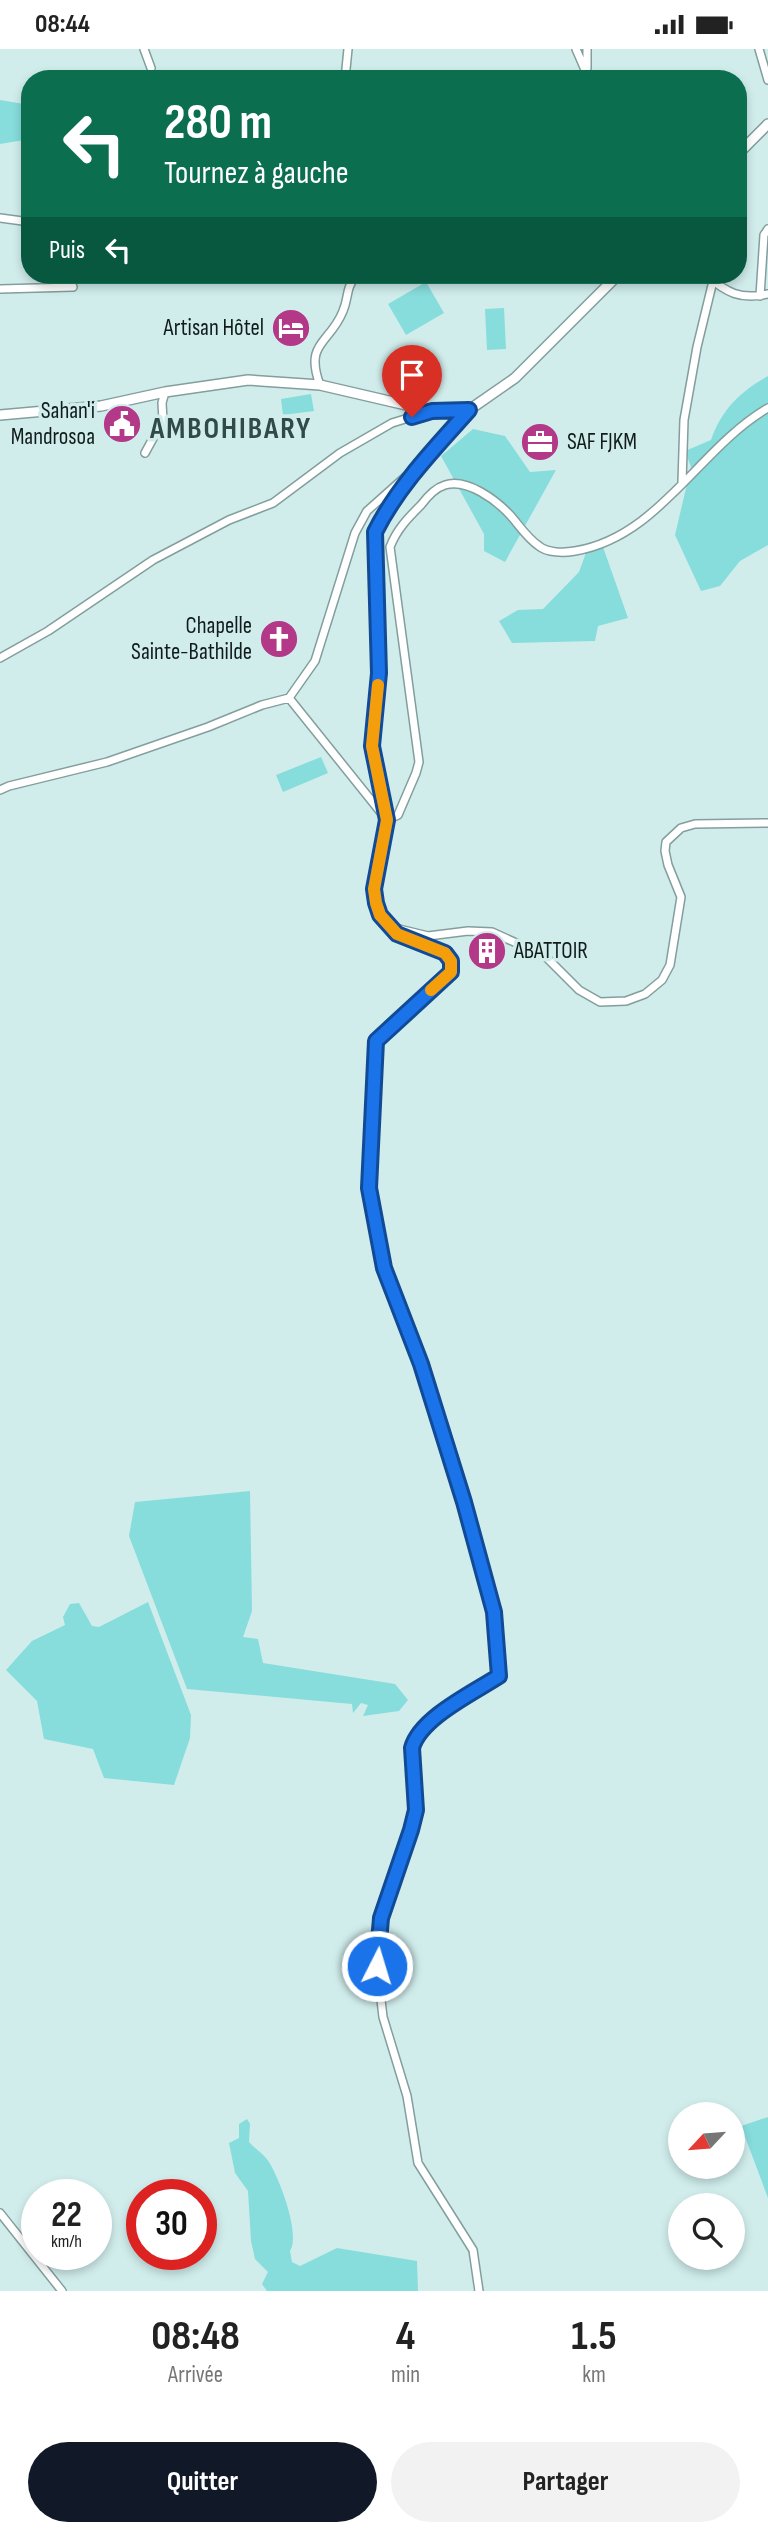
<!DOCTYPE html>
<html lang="fr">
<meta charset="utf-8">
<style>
body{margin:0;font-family:"Sofia Sans Condensed",sans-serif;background:#f2f2f2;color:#222;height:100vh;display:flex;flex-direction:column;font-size:26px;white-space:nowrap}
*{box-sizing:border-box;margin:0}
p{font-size:23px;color:#767676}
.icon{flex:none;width:38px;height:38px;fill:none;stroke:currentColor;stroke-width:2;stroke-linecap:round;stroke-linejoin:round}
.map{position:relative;height:2242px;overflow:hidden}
.sheet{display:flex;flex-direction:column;background:#fff;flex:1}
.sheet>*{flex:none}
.banner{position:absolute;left:21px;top:21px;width:726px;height:214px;border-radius:28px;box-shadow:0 4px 10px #0003;background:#0b6e4f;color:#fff;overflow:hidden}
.needle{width:46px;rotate:244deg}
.fabs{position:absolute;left:668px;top:2053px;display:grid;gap:14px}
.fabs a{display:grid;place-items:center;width:77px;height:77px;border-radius:50%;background:#fff;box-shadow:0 4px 10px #0003;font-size:35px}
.speed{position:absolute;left:21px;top:2130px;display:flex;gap:14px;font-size:35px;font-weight:700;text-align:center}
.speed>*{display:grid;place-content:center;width:91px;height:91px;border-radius:50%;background:#fff;box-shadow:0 4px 10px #0003;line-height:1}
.speed small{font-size:18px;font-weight:400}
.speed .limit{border:10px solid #d22;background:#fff;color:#111}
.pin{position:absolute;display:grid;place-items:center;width:60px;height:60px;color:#fff;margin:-72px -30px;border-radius:50% 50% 50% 0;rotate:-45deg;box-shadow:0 0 7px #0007}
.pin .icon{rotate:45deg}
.me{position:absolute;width:77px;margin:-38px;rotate:5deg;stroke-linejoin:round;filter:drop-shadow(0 0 5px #0008)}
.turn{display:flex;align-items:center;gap:24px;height:147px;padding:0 28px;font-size:32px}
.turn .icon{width:91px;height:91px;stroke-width:2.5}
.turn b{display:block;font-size:49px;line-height:60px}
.then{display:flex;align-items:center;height:66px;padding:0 28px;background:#0003;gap:14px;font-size:26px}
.eta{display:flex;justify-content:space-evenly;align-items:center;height:119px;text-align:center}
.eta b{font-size:42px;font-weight:700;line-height:49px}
.button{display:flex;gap:14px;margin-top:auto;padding:14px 28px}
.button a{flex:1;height:80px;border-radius:42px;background:#111827;color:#fff;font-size:28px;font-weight:700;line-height:80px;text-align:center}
.button a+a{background:#f2f2f2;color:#222}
.status{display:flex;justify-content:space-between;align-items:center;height:49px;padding:0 35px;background:#fff;direction:ltr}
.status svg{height:19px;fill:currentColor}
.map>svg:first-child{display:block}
.green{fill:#86dddc}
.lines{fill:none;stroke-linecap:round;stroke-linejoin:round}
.minor-casing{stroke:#839e9d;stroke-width:10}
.tertiary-casing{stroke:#839e9d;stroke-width:12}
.minor{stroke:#fff;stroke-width:7}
.tertiary{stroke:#fff;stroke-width:9}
.route-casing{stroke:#114b97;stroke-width:18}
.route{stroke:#1a73e8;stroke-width:12}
.slow{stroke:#f59e0b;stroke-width:12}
.labels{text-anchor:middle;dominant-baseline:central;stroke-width:7;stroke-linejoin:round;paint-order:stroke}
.poi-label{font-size:23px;fill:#111b1b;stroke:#d0edec;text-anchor:end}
.district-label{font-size:30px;font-weight:bold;letter-spacing:2px;fill:#314949;stroke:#d0edec}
</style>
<div class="status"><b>08:44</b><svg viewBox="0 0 49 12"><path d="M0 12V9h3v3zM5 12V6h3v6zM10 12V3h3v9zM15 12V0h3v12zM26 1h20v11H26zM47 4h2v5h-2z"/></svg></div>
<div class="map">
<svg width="768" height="2242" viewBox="0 0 768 2242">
<rect width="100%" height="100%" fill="#d0edec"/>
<path class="green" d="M0,51L30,56V90L0,95Z
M426,233L444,264L406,286L388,255Z
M504,259L506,300L487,301L485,260Z
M768,327V496L740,512L720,537L701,542L675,486L691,418L685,402L711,391C722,360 740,343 768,327Z
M311,345L314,362L283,366L281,350Z
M473,380L505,387L530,423L556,421L505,513L484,502V485L441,407Z
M603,498L628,569L598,577L595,592L512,594L499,572L518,561L543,560L579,523L587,501Z
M321,708L328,724L283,743L276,726Z
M250,1442L252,1562L243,1588L258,1590L263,1614L395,1635L408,1651L399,1662L363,1667L368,1656L361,1654L353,1664L352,1655L187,1640L129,1487L135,1453Z
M148,1553L191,1666L190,1689L174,1736L104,1729L93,1700L44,1690L37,1652L6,1621L32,1592L65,1576L63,1568L70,1555L79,1554L92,1577L99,1578Z
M768,2068V2149L741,2077Z
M247,2070L250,2075L249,2093C255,2100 264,2105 269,2113C279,2129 301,2185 290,2202L292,2213L300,2217L337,2199L417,2212L418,2242H267L262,2235L268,2223L255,2210L251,2192L248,2142L235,2124L229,2094L239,2089V2075Z"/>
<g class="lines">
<g class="minor-casing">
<path id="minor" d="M144,0L151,19
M576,0L589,30
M759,0L768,31
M587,19V0
M345,30L348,0
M0,169L30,173
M706,226C727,244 740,251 768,245
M0,240L73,238
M760,247L764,186L768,180
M320,336C304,293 330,295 343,262C349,248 345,241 356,226
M145,404L163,371L162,354L165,343
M427,408L385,462L375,483L379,624L372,697L387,771L374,840L376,854L380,866L391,878L428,887L468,882L492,883L545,907L579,941L600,953L626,952L645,945L662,931L670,916L681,848L668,816L665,802L666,793L681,779L695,775L768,774
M424,411L469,361
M682,433L684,371L697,298L713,232
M0,609L48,582L153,511L229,471L273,454L340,404L392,374L431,362
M289,649L387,771L398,766L416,724L419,713L390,498C397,480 408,469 421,456C427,448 435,439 445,436C467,429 496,451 510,466C519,476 527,489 539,497C547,504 564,504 575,502C659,488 699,399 768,359
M0,741L9,737L107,713L208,678L262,656L289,649L315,612L355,484L367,462L413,421
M391,878C407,898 452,892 451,923L376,992L369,1139L384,1219L421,1315L464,1453L494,1563L499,1627C474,1644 420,1669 412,1699L416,1761L411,1781L381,1869L377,1917L383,1968L407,2047L418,2114L473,2201L479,2242
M0,2164L62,2242"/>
</g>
<g class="tertiary-casing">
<path id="tertiary" d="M738,105L768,75
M0,366L101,357L165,343L248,331L320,336L432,362L469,361L515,329L618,226"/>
</g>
<use href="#minor" class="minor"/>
<use href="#tertiary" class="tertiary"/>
</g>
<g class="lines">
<g class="route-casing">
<path id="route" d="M377,1917L381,1869L411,1781L416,1761L412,1699C420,1669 473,1644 499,1627L494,1563L464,1453L421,1315L384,1219L369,1139L376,992L451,923V912L445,904L397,885L380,866L376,854L374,840L387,771L372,697L379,624L375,483C398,437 435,399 469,361L432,362L412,368"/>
</g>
<use href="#route" class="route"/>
<path class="slow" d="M378,636L372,697L387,771L374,840L376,854L380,866L397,885L445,904L451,912V923L431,941"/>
</g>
<defs>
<g id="hotel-disc" transform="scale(2.0125)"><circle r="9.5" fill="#b43888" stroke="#d0edec"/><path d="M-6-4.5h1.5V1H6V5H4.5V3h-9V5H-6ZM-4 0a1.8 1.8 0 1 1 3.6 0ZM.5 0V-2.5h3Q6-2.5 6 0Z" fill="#fff"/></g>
<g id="civic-disc" transform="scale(2.0125)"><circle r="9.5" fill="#b43888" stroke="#d0edec"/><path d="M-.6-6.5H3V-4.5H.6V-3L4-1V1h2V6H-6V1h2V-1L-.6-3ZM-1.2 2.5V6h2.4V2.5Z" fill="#fff"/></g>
<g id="office-disc" transform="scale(2.0125)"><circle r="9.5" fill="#b43888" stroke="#d0edec"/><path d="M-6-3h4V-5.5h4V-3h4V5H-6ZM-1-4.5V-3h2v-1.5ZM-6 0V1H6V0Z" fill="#fff"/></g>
<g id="church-disc" transform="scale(2.0125)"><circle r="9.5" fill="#b43888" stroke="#d0edec"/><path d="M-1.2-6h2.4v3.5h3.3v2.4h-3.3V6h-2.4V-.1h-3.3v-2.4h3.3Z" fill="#fff"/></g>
<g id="building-disc" transform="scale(2.0125)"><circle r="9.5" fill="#b43888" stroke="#d0edec"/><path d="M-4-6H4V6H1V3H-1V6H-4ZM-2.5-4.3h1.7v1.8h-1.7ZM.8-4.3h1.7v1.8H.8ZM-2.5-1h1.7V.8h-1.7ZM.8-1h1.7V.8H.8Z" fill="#fff"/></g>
</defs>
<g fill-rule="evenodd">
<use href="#hotel-disc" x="291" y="279"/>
<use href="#civic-disc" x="122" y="375"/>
<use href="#office-disc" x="540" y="393"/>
<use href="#church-disc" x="279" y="590"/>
<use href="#building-disc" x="487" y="902"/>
</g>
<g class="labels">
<g class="poi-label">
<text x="264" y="279">Artisan Hôtel</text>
<text x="95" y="362">Sahan'i<tspan x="95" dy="26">Mandrosoa</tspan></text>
<text x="567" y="393" text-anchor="start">SAF FJKM</text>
<text x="252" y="577">Chapelle<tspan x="252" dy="26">Sainte-Bathilde</tspan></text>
<text x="514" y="902" text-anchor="start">ABATTOIR</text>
</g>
<g class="district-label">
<text x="231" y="380">AMBOHIBARY</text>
</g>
</g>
</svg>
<div class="fabs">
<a><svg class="needle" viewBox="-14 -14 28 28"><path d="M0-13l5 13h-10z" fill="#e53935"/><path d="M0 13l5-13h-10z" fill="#767676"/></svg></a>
<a><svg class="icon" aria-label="search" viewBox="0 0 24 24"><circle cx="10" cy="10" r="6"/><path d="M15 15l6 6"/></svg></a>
</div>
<div class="speed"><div>22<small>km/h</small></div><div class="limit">30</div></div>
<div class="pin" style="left:412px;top:368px;background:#d93025"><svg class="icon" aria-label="arrive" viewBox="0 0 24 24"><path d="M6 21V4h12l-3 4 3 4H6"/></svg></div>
<svg class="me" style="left:377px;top:1917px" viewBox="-20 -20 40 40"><circle r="17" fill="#1a73e8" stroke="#fff" stroke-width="3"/><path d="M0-11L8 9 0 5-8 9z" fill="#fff"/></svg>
<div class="banner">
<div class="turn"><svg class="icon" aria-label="left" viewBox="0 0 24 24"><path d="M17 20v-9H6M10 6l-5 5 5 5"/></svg><div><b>280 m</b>Tournez à gauche</div></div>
<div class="then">Puis<svg class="icon" aria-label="left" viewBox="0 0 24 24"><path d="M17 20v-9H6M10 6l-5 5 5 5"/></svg></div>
</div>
</div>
<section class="sheet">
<div class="eta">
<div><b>08:48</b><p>Arrivée</p></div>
<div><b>4</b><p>min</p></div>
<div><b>1.5</b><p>km</p></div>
</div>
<div class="button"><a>Quitter</a><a>Partager</a></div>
</section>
